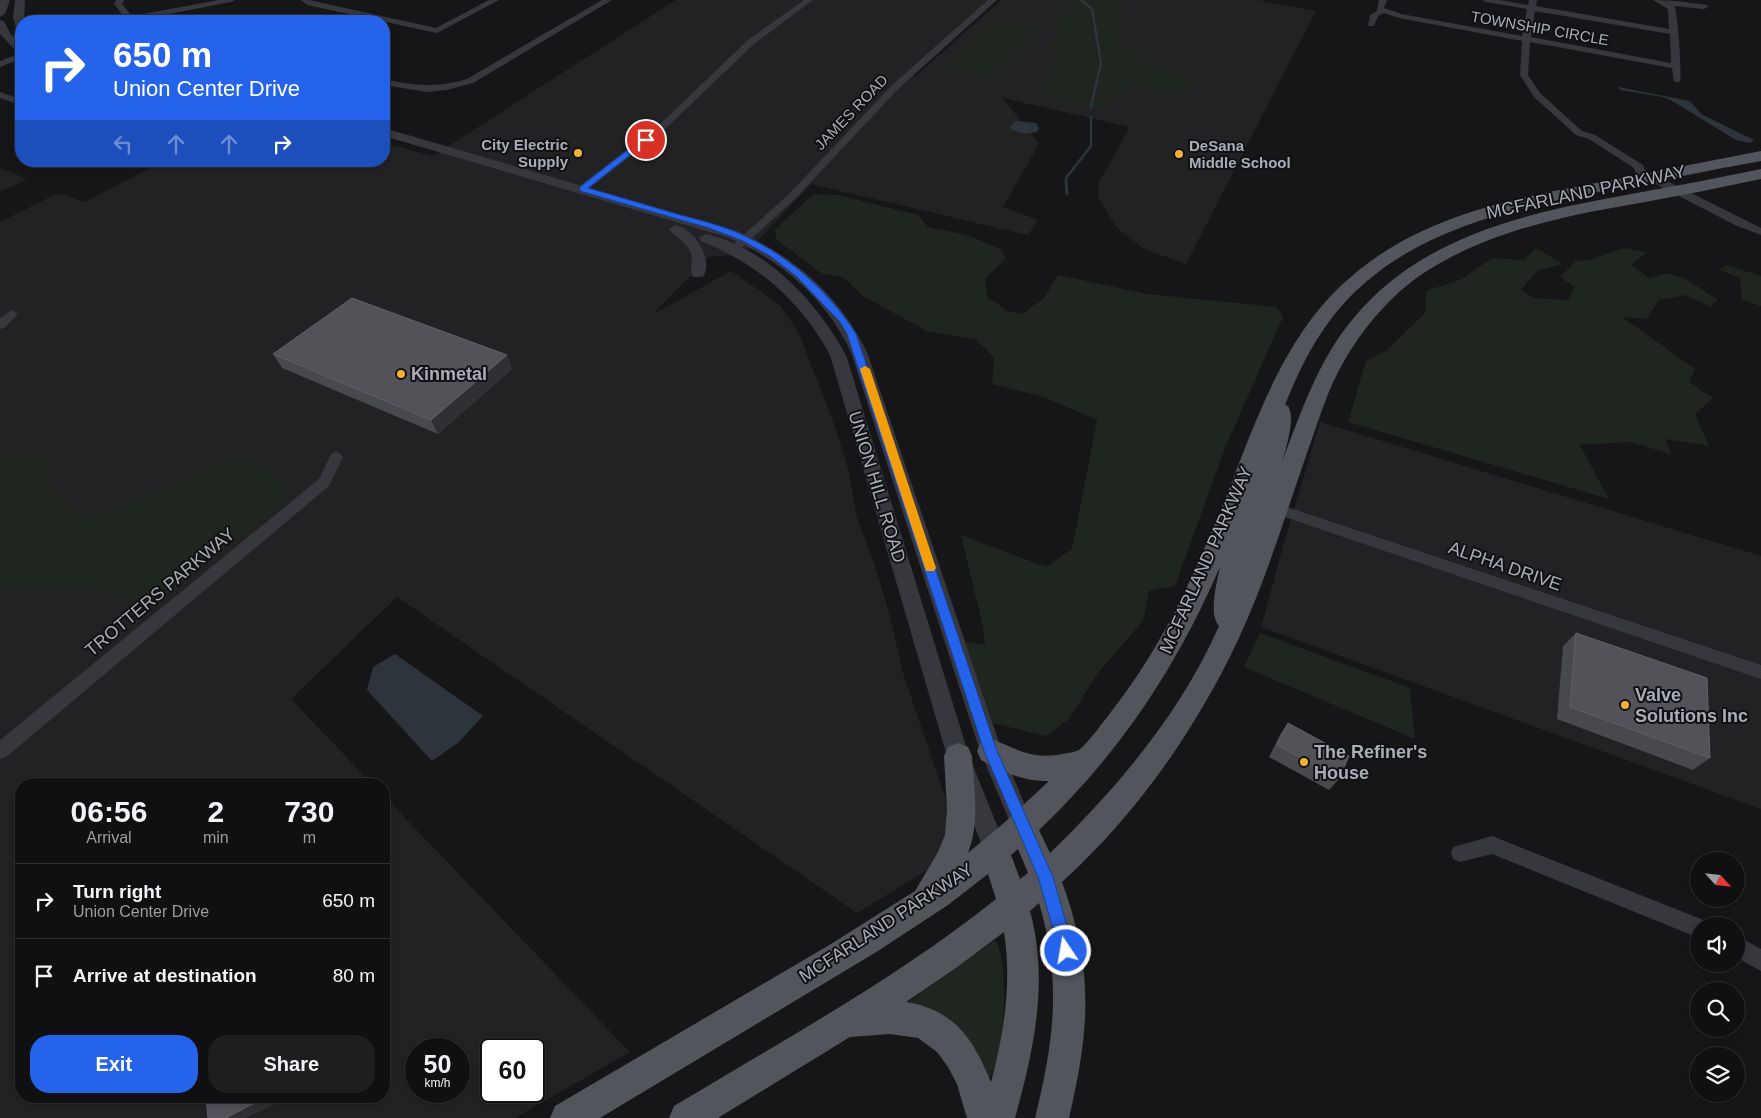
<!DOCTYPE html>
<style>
body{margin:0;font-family:Arial,sans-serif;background:#1e1e20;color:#f1f3f6;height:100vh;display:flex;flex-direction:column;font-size:19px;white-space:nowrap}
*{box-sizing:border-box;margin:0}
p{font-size:16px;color:#9c9d9f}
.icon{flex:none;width:28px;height:28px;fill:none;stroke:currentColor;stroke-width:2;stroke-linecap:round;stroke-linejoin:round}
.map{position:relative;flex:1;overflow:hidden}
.drawer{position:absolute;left:15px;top:778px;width:375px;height:325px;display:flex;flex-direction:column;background:#101012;border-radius:20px;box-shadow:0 2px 8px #0003,0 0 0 1px #303032}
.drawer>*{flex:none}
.top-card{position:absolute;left:15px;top:15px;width:375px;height:152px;border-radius:20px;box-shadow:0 2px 8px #0003,0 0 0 1px #303032;background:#2563eb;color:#fff;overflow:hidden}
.needle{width:32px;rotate:117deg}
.buttons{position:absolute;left:1690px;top:852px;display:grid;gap:10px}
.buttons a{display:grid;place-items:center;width:55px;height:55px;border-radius:50%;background:#101012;box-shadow:0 2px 8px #0003,0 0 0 1px #303032;font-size:25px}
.speed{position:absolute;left:405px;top:1038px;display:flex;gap:10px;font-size:25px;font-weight:700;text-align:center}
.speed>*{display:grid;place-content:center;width:65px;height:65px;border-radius:50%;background:#101012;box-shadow:0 2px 8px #0003,0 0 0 1px #303032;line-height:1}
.speed small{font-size:12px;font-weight:400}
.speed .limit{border:2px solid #111;border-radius:8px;background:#fff;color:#111}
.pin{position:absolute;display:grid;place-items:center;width:42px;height:42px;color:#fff;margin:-21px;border:2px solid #fff;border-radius:50%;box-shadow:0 1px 5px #0007}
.me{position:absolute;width:55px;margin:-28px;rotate:348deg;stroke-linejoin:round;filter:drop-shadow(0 0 4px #0008)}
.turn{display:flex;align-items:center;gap:18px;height:105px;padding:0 15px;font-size:22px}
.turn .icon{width:65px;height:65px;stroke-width:2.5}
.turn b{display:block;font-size:35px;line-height:42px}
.lanes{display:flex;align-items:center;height:48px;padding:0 15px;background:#0003;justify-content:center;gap:25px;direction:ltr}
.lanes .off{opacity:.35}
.eta{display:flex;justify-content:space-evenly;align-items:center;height:85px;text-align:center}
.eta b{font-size:30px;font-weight:700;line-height:35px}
.primary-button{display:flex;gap:10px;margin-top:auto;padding:10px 15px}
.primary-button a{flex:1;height:58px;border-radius:20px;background:#2563eb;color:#fff;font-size:20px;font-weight:700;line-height:58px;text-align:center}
.primary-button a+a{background:#1e1e20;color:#f1f3f6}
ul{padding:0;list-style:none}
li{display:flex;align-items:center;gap:15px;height:75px;padding:0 15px;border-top:1px solid #303032}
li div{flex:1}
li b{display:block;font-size:19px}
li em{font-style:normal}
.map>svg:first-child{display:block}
.built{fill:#222225;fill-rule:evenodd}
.green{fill:#1e261f}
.water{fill:#2c353c}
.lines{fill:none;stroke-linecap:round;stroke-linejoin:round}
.stream-far1{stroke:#2c353c;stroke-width:2.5}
.stream{stroke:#2c353c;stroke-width:3}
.minor{fill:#37383d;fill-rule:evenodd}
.tertiary{fill:#37383d;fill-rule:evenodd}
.primary{fill:#53555c;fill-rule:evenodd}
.wall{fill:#47494d}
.shaded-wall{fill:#2f3033}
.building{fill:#525359;stroke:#5f6168}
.route{fill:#2563eb;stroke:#184099}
.slow{fill:#f59e0b}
.poi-dot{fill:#f2b134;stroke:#111113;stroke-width:2}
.labels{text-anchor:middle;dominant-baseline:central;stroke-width:4;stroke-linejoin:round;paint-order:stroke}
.far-street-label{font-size:15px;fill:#a8adb8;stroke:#111113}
.far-poi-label{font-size:15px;font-weight:bold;fill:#a8adb8;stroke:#111113;text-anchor:end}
.street-label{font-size:18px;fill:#a8adb8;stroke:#111113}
.poi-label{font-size:18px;font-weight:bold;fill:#a8adb8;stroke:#111113;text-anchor:start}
</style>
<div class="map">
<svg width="1761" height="1118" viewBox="0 0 1761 1118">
<rect width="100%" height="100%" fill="#161618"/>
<path class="built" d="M676,0H994L905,73L916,76L1001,0H1258L1316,11L1186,264L1144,249L1116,227L1098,197L1099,182L1130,127L1003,98L1039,144L1003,207L1038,220L1028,235L811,184L752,247L736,255L709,257L652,315L731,271L779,304L798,331L837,432L849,472L857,518L873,560L889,612L903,673L947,803V841L926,871L857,913L397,597L291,699L372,784H21V1096H384V796L630,1052L515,1118H0V222L58,193L85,202L163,161H384V143L433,156ZM416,1049H459V1091H416ZM491,1049H534V1091H491Z
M0,168L8,171L27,179L0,192Z
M1320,422L1761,556V809L1261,627L1285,539Z"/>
<path class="green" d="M1066,0H1118L1122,3L1123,7L1116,42L1119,46C1127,50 1137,51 1145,56C1150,59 1152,64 1157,66C1171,75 1189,68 1200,83L1182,93L1167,95L1133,89L1101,109L1047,96L1045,88L1058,53L1049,46L1063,29L1056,19Z
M993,19L1042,30L996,79L943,67Z
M814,194L838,195L918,215L928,227L968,235L1002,250L1005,259L985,279L988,297L1007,311L1023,314L1044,298L1058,275L1147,294L1277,307L1283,317L1225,448L1175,586L1149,591L1143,621L1097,674L1070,718L1046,736L993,723L965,642L985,644L983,627L961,535L1046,567L1072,549L1097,420L1044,397L992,384L994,357L975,339L929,332L863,296L843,277L821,273L776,239L775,229Z
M1536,248L1563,264L1537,271L1521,290L1534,298L1568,300L1575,287L1560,277L1576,261L1590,260L1623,248L1647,252L1631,265L1649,278L1668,273L1684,278L1718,300L1710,307L1686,295L1659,300L1646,319L1622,317L1695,369L1689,382L1713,398L1695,414L1709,446L1665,439L1671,454L1631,442L1580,445L1609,499L1348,422L1366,361L1387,350L1426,312V291L1460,280L1492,258L1524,260Z
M1727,265L1761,276V306L1742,300L1740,278L1719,270Z
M0,453L43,456L57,461L47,481L56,494L79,513L95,515L149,495L237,455L260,462L286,482L279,508L224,549L171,593L143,604L104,590H0Z
M1260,633L1410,688L1415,739L1244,667Z
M995,940C1010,956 1006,1069 987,1079L907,1003Z"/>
<path class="water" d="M1618,87L1690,101L1701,114L1754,140L1750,143L1736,140L1674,102L1663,97L1620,90Z
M1015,121L1036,123L1039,129L1036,132C1025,135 1019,133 1009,128Z
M395,654L483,716L459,742L432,761L367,690L373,667Z"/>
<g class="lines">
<path class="stream-far1" d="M1081,0L1092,9L1101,63L1091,107
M1066,183V178L1091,146V117"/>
<path class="stream" d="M1066,182L1067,194"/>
<path class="minor" d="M116,0H124L122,4L132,16L219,0H235L231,2L132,21H117L125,18L114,4Z
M301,0H309L436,28L489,0H499L437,33L307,5Z
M602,0H612L473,83L447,90L427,92L384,85V79C413,86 438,88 467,79Z
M804,0H813L754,44L665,129L586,191H578L577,189L578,187L659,125L748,40Z
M988,0H997L898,89L796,198L738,251H730L728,249L730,247L789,194L892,85Z
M1379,0H1387L1384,8L1401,14L1522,36L1527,9L1486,2L1482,0H1500L1528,5L1529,0H1537L1536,6L1669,29L1668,9L1653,0L1677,1L1707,5L1708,7L1704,9L1674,6C1678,11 1682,75 1680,82H1674L1672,68L1530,42L1528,75L1540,93L1582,131L1595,135L1643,165L1645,170L1761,228V235L1737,226L1636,174L1634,168L1589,139L1576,135L1534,97L1520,75L1522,41L1399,18L1384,13L1378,16L1374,26H1368L1370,15L1377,11ZM1535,11L1670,34L1671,63L1531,37Z
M21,53V59L0,67V61Z
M0,92L21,99V105L0,98Z
M12,310L18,314L4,328L0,329V318Z
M336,452L341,454L343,457L329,486L6,757L0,759V740L319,479L331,454Z
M1269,501L1761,665V679L1264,510L1262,506L1264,502Z
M1492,836L1706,921L1708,926H1699V938L1492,854L1460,862L1453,859L1451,853L1453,847Z
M1736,935L1761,949V971L1736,957Z"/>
<path class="tertiary" d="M0,0H10L5,14L0,17Z
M15,0H25L24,21H21V31L16,28L13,17Z
M0,20L4,21L10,33L21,44V53L17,52L0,34Z
M384,128L737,231C795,257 839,295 867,352L1002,751L1034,826L1031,834L1023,837L1015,834L980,751L851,352C825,297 782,261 727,237L384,136Z
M676,225C695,230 714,259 703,277H693C689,270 693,261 691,253C687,242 676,238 669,229Z
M706,234C768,249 816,301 846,355L969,756L1007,850L1003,858L995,861L987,858L947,756L830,355C801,301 758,264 701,241L699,238Z"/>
<path class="primary" d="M1761,151V161C1710,170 1660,181 1609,190C1508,209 1397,232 1331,319C1311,345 1297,375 1285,405L1288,406C1296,418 1286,448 1282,462C1301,412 1318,361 1352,320C1423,232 1537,211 1642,192C1682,185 1721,177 1761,169V179C1722,187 1684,195 1645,202C1570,215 1495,229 1430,269C1394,291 1364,326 1343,363C1327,390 1318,423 1307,453C1285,516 1266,580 1238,640C1195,731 1136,815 1062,882C1094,970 1090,1028 1069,1118H1035C1054,1041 1062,981 1039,903L1030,911C1049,981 1034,1049 1015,1118H967L957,1084L948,1067L937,1052L918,1038L890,1034L850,1037L718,1118H669L674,1106C783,1040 896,979 996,899L988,874L948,905L878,951L600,1118H550L555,1106L831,944L915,891L938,852L945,835L947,809L944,756L948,747L958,743L968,747L972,756C974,789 980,821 968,853L1005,822L1049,781C1024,782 1003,772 981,760L977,751L981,742L991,739C1018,749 1032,760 1063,754C1068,753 1075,752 1079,750C1088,744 1112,710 1120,700C1163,643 1192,579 1219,514C1253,431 1281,335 1352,276C1426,212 1525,196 1618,179C1665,170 1713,160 1761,151ZM1220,567C1217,582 1208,614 1219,626C1180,714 1118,787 1050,853L1039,830C1120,753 1176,668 1220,567ZM1018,849L1028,873L1020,879L1011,855ZM1004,932C1012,983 1004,1034 991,1082C973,1039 955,1010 906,1002L956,968Z"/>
</g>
<path class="wall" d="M273,354L507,355L512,369L438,434L282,368Z
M1576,633L1710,758L1693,770L1557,719L1563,646Z
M1288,723L1339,779L1329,790L1269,757L1280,735Z"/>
<path class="shaded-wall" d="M507,355L512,369L438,434L431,420Z
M268,1096H286V1098L246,1118H226Z"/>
<path class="building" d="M352,298L507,355L431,420L273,354Z
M1576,633L1707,678L1710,758L1570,707Z
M1288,723L1349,756L1339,779L1277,745Z
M206,1096H268L226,1118H208Z"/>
<path class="route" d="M643,138L649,140L588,188C619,197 650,206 680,215C703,221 728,227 749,238C790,257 832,295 856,334L997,751L1053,877L1074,951L1071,956L1066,959L1061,956L1038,877L984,751L847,334L840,322L796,276L770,256L743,241L709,228L580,191V187Z"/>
<path class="slow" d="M865,366L870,369L936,568L934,571H926L925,568L860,369Z"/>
<g class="poi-dot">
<circle cx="578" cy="153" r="5"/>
<circle cx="1179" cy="154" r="5"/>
<circle cx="401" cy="374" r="5"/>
<circle cx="1625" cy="705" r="5"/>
<circle cx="1304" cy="762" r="5"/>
</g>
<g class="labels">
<g class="far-street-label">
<text transform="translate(1540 28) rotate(10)">TOWNSHIP CIRCLE</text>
<text transform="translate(851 112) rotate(-46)">JAMES ROAD</text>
</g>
<g class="far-poi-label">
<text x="568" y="144">City Electric<tspan x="568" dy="17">Supply</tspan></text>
<text x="1189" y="145" text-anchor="start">DeSana<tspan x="1189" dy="17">Middle School</tspan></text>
</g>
<g class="street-label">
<text transform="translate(1586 192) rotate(-12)">MCFARLAND PARKWAY</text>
<text transform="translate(877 487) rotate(73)">UNION HILL ROAD</text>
<text transform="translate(1206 560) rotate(-66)">MCFARLAND PARKWAY</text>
<text transform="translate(1505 566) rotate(19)">ALPHA DRIVE</text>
<text transform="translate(160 592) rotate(-40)">TROTTERS PARKWAY</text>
<text transform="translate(886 923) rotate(-33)">MCFARLAND PARKWAY</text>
</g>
<g class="poi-label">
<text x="411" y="374">Kinmetal</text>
<text x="1635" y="695">Valve<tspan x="1635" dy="21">Solutions Inc</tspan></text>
<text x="1314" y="752">The Refiner's<tspan x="1314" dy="21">House</tspan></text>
</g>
</g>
</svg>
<div class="buttons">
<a><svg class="needle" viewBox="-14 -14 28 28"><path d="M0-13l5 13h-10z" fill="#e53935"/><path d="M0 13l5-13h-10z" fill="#9c9d9f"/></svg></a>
<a><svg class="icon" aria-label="sound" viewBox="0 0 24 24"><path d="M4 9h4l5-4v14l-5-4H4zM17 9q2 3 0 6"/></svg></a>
<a><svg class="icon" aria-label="search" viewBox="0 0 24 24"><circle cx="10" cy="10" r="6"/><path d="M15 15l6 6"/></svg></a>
<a><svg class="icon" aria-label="layers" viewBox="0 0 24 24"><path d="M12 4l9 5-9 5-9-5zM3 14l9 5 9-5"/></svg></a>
</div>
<div class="speed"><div>50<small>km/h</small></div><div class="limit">60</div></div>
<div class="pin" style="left:646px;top:140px;background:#d93025"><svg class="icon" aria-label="arrive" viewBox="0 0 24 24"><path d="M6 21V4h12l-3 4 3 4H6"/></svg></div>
<svg class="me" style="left:1066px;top:951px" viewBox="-20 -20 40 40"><circle r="17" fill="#2563eb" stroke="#fff" stroke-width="3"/><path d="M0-11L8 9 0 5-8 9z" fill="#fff"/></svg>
<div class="top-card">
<div class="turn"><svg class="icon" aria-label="right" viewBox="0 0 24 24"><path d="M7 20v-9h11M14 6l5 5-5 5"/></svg><div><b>650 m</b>Union Center Drive</div></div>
<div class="lanes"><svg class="icon off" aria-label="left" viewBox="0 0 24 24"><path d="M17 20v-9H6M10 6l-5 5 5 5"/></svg><svg class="icon off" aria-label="ahead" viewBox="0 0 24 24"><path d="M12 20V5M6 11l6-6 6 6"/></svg><svg class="icon off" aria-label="ahead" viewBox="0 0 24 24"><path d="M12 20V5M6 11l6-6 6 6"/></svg><svg class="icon" aria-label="right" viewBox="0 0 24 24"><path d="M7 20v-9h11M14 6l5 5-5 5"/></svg></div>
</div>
<section class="drawer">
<div class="eta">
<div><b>06:56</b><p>Arrival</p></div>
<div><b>2</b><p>min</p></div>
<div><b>730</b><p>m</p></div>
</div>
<ul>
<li><svg class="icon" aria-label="right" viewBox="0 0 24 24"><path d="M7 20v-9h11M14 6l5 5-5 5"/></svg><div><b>Turn right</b><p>Union Center Drive</p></div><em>650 m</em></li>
<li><svg class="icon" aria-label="arrive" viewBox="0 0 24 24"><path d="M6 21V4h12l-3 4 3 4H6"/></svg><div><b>Arrive at destination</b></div><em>80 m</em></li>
</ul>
<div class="primary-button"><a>Exit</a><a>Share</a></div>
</section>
</div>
